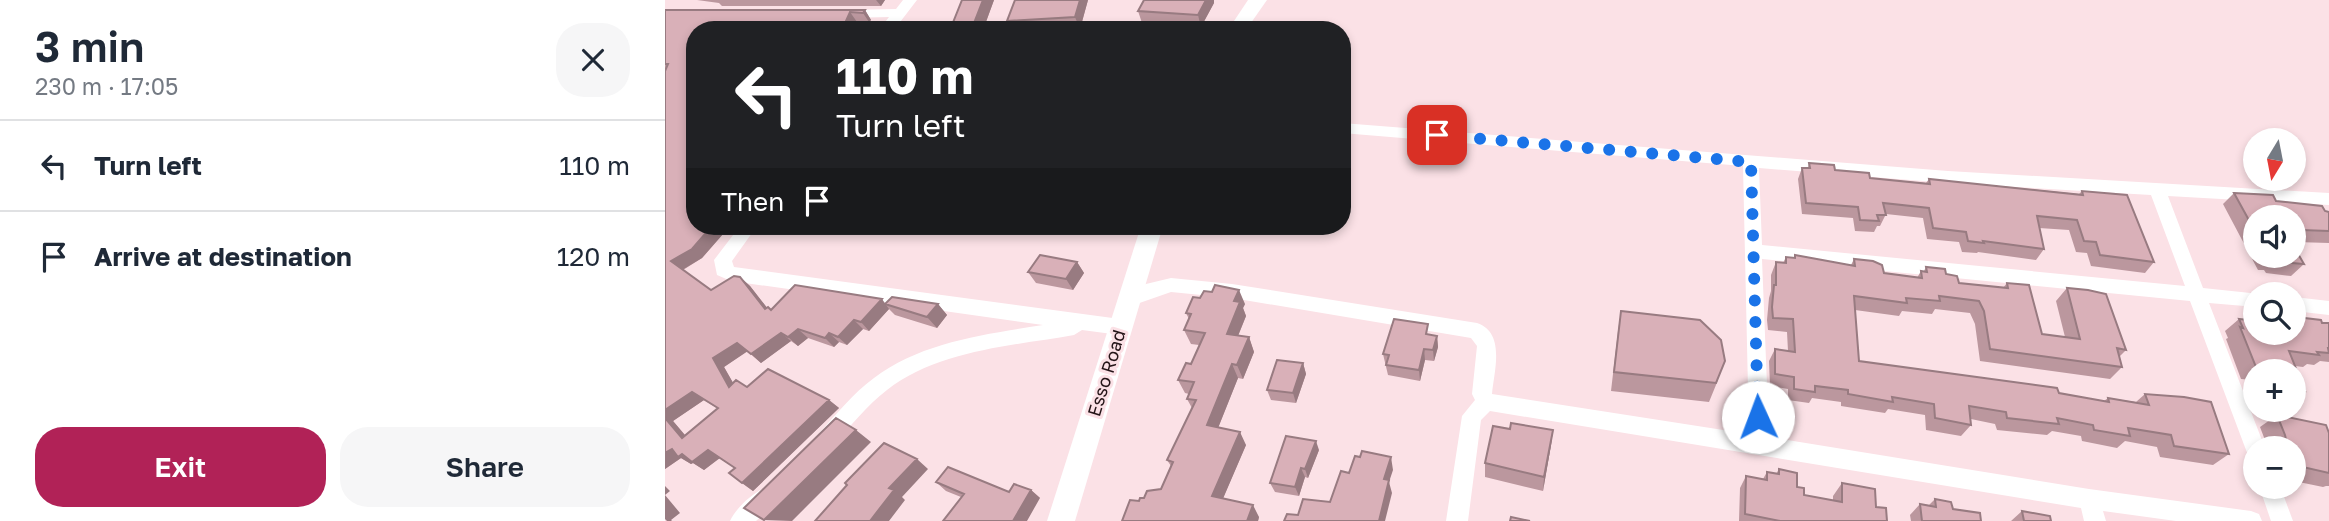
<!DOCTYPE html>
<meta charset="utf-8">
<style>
body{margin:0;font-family:"Golos Text",sans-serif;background:#f6f6f7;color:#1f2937;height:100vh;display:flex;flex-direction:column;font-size:26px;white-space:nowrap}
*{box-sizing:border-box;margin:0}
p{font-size:23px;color:#747a83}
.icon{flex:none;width:38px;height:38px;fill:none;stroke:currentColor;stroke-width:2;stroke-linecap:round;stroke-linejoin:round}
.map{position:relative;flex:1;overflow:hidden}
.details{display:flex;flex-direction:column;background:#fff;width:665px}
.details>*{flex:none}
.hud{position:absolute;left:21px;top:21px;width:665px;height:214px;border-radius:28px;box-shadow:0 4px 10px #0003;background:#202124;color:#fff;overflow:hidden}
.needle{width:46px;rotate:190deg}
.buttons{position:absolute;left:1578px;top:128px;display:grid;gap:14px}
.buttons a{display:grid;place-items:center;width:63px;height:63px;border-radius:50%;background:#fff;box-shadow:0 4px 10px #0003;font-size:35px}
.pin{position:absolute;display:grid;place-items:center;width:60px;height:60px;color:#fff;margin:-30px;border-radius:14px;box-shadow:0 4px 10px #0006}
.me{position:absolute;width:77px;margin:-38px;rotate:358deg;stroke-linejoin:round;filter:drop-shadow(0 0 5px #0008)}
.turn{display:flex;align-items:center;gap:24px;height:147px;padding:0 35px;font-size:32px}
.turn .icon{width:91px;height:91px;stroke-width:2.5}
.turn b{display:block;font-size:49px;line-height:60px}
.then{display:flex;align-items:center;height:66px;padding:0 35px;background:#0003;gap:14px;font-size:26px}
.round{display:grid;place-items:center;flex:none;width:74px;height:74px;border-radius:28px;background:#f6f6f7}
.headline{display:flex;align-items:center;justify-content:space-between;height:119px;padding:0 35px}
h1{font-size:42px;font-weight:600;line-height:52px}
.cta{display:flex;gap:14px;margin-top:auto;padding:14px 35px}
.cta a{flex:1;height:80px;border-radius:28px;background:#b12257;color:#fff;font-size:28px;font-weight:600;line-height:80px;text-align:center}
.cta a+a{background:#f6f6f7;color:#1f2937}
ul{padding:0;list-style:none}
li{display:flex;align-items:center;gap:21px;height:91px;padding:0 35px;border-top:2px solid #e0e1e3}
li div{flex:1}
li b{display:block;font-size:26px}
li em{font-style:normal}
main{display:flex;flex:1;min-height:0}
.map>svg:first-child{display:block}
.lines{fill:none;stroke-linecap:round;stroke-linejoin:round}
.minor{fill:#fff;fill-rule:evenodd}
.tertiary{fill:#fff;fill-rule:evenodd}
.wall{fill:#bb979e;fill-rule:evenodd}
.shaded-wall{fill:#987b81}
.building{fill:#d9b0b8;stroke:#987b81;stroke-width:2}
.route{stroke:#1a73e8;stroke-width:12;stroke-dasharray:0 21.6}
.labels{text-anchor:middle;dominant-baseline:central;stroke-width:6;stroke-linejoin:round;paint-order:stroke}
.street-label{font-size:18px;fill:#241518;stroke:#fbe1e6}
</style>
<main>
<section class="details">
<div class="headline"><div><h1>3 min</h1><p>230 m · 17:05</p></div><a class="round"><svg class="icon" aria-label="close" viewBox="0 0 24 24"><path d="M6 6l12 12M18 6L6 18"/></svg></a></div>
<ul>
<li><svg class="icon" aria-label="left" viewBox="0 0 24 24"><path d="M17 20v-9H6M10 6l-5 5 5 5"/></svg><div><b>Turn left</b></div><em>110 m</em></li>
<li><svg class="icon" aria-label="arrive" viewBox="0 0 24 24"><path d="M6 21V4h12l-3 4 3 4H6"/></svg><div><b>Arrive at destination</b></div><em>120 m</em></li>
</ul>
<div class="cta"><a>Exit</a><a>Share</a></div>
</section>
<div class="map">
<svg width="1664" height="521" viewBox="0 0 1664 521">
<rect width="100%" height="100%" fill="#fbe1e6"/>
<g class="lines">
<path class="minor" d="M238,0H252L229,30H214L224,17L181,18L174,14L181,10L231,9Z
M677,123L1283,171L1664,193V205L1503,196L1538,288L1595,294H1591V307L1544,303L1600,448H1591V459L1584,457L1581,450L1525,301L1097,259L1104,437L1424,489L1586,511L1594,514L1597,521H1511L1438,511L1441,521H1419L1416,508L825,411L816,420L803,521H781L797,416L810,400L807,394L812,346L806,338L567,298L506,292L463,307L457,305L454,300L457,295L481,284L506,278L567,284L812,323C841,333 829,371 827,394L1084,434L1078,166L677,133ZM1094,168L1283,183L1486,195L1520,286L1097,245Z
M75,226H92L67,261L69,267L455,319L462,322L464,327L462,332L455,335L417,330L409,335C347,346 274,350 222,390C202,405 186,426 169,444L162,447L155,444L152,438L155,432C172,414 188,393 209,378C256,342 321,334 378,325L66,281L52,275L49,260Z
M1629,297L1664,301V315L1629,311Z
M1594,486H1615L1628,521H1606Z
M102,487L109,490L113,497L109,504L91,521H65C71,508 88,492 102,487Z"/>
<path class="tertiary" d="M583,0H602L581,30H563Z
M476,226H498L410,521H382Z"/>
</g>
<path class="wall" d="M32,0H220L216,6H57L54,3Z
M297,0H329L318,30H290L287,25Z
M350,0H423L415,29L347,30L342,21Z
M549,3L536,27L477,23L473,11Z
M0,10H200L206,20L204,22H192L189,30H30V226H65L37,258L18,270L46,290L75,277L85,286L102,308L106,310L221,304H273L282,315L272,328L230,315L224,309L204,331L198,329L182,345L174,342L169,347L143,338L133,346L126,341L96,363L82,351L59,367L68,383L82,387L164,400L174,408L88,491L77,483L70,468L54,458L39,470L28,463L26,464L16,458L0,469ZM39,400L53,409L20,435L8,421Z
M1144,163L1205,178L1261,183L1264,179L1414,194L1417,191L1489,262L1480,273L1426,266L1422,253L1411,252L1404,230L1374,228L1379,249L1371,260L1313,252L1312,253L1297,252L1294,242L1262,239L1258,218L1221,214L1215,226H1212L1209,232L1190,231L1188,218L1137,214L1133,179L1137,168H1143Z
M1569,193L1664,212V243L1631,242L1629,244V217H1591V256H1629L1639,264L1626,276L1601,273L1599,270H1593L1558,204Z
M1130,255L1186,265L1189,259L1219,273L1252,278L1256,271H1259L1261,267L1281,274L1294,283L1338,288L1342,283L1377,334L1400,337L1391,301L1402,288L1461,350L1454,357L1457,367L1445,379L1315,361L1310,324L1305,313L1270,309L1267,314L1237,311L1234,316L1190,310L1194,361L1439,401L1443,398L1471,402L1480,394L1564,454L1548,465L1495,457L1492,447L1460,441L1452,448L1417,441L1416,436L1387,431L1382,435L1332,430L1330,424L1306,419V425L1296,436L1261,430L1260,415L1223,409L1220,413L1176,406V402L1147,398L1144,403L1123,400V389L1105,386L1104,361L1110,349L1123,351L1122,332L1103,330L1102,320L1104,298L1106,291V275L1111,262L1118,263L1121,257L1129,258Z
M412,262L419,273L408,290L371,283L363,272Z
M580,304L578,308L581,316L573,336L584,337L589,352L578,379L573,378L553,428L581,445L558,498L594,517L593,521H457L474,501L496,489L506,466L502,460L527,408L522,399L524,394L520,393L513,380L526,364L534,345L526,344L519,330L524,319L521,313Z
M956,311L1053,380L1044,402L946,391L953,331Z
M1631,317L1664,323V362L1655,361L1649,365L1642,364L1638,367L1630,366L1640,391L1629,399V371H1591V385L1589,380L1576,379L1561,339L1563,338L1560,331L1574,319L1629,332V319Z
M764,335L772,336L773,347L769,361L760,360L755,381L723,375L718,354Z
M638,363L641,374L631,403L606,400L602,390Z
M1612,415L1664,433V486H1661L1658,487L1629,481V448H1603L1595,427Z
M888,430L886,445L878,491L820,477V463Z
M654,450L643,478L640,477L634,496L610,492L605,483Z
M1114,469L1139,495L1168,500V496L1177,483L1211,507L1222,521H1074L1075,488L1081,476L1098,479L1102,472L1111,474Z
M271,482L344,492L366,490L375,498L296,497L281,491Z
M1270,499L1288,509L1316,521H1246L1245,515L1255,504L1264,505Z
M1357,511L1386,521H1346Z"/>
<path class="shaded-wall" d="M211,0H220L216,6Z
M318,0H329L318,30H313L309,23Z
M415,0H423L415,29L410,17Z
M541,0H549V3L536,27L533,15Z
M200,10L206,20L204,22L198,13Z
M185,12L192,22L189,30H177Z
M47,226H65L37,258L17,270L6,261Z
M412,262L419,273L408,290L401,279Z
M75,277L85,286L110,318L100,309Z
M574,290L580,304L578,308L581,316L568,348L562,334L569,301Z
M217,299L224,309L204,331L196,322Z
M273,304L282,315L272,328L262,317Z
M189,320L198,329L182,345L173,337Z
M133,329L143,338L133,346L123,337Z
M116,333L126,341L96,363L86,354Z
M164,333L174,342L169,347L160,338Z
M772,336L773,347L769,361L768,350Z
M584,337L589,352L578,379L572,365Z
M72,343L83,351L59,367L75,395L64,387L48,358Z
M759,349L760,360L755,381L754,370Z
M638,363L641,374L631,403L628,393Z
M567,364L573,378L549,438L542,425Z
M27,392L39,400L8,421L29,446L17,438L0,418V410Z
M164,400L174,408L88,491L77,483Z
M191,430L206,442L127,521L99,520Z
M888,430L886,445L878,491L879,477Z
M575,432L581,445L554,508L547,496Z
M651,441L654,450L643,478L640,469Z
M7,449L17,454L43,450L55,458L39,470L28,463L26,464L16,458L0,469V453Z
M726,457L728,470L724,482L727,493L720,521H714L719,479Z
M252,459L263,469L237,497L240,500L224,521H205L224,488Z
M636,468L640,477L634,496L630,487Z
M0,486L5,491L0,495Z
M366,490L375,498L362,521H348Z
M0,495L15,513L6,520L7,521H2L0,519Z
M588,505L594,517L593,521H582Z"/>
<path class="building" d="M297,0H318L309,23L287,25Z
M350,0H415L410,17L342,21Z
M479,0H541L533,15L473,11Z
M0,10H200L198,13L185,12L177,30H30V226H47L27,249L6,261L46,290L69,276L75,277L100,309L103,307L106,310L130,285L217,299L196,322L189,320L173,337L164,333L160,338L133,329L123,337L116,333L86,354L72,343L48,358L64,387L71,380L82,387L103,369L164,400L77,483L64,473L70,468L43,450L27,462L17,454L13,457L7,449L0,453V418L17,438L53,408L27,392L0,410V71L3,64H0Z
M1144,163L1169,165L1170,170L1204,173L1205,178L1265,184L1264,179L1418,195L1417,191L1462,195L1489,262L1435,255L1431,242L1419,241L1412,220L1372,216L1379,249L1318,241L1319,243L1303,241L1301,232L1268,228L1264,208L1218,203L1221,215H1212L1214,221L1195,220L1193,207L1141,203L1137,168H1145Z
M1569,193L1608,195L1611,201L1657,206L1660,211L1664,212V231L1637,230L1636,237H1629V217H1591V233Z
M1629,247L1639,264L1613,262L1612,259L1605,258L1603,256H1629Z
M375,255L412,262L401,279L363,272Z
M1130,255L1190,266L1189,259L1208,261L1217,265L1219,273L1257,278L1256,271L1262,272L1261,267L1280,269L1281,274L1292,276L1294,283L1343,288L1342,283L1364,285L1377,334L1415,339L1402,288L1423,290L1441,294L1461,350L1452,348L1457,367L1325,349L1319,311L1314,301L1274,296L1275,301L1241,298L1242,303L1189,296L1194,361L1392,388L1394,393L1444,402L1443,398L1484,405L1480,394L1519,397L1546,402L1564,454L1509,446L1506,435L1463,428L1465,436L1429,430L1428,425L1392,418L1394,424L1342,418L1341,412L1304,406L1306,425L1270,418L1269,404L1227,397L1228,402L1183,394V390L1150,386V392L1129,389V377L1110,374V349L1130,352L1128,319L1108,318L1107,307L1109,285H1111V262L1121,263V257L1130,258Z
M550,285L574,290L569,301L575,302L562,334L584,337L572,365L567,364L542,425L575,432L547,496L588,505L582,521H457L465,500L474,501L475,498H479L482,491L496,489L508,462L502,460L531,400L522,399L529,382L513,380L521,363L526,364L540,333L519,330L526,314L521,313L528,297L535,298L539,291L547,292Z
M227,297L273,304L262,317L220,304Z
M956,311L1035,320L1056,340L1060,361L1051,383L949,372Z
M1631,317L1656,320L1657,323H1664V348H1663L1664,353L1652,352L1654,355L1624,351L1640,391L1629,390V371H1605L1604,369L1591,367L1575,327L1578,328L1574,319L1591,321V332H1629V320L1633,321Z
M729,319L763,324L761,334L772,336L768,350L759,349L754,370L721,365L724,355L718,354Z
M612,360L638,363L628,393L602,390Z
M1612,415L1661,425L1664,433V473L1629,465V448H1623L1620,435Z
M171,418L191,430L99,520L79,508Z
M846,423L888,430L879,477L820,463L828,426L845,429Z
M621,436L651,441L640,469L636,468L630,487L605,483Z
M219,443L252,459L224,488L229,490L205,521H150L182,485L180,483Z
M697,451L726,457L719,479L724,480L714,521H619L622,514L633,515L638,499L665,502L676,471L684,473L690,456L695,457Z
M283,467L344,492L349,484L366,490L348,521H278L299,494L271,482Z
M1114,469L1132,473V487L1139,488V495L1177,502V483L1210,489L1211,507L1221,508L1222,521H1115L1080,514L1081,476L1102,480V472L1114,474Z
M1270,499L1286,502L1288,509L1315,513L1316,521H1257L1255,504L1271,507Z
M1357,511L1385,516L1386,521H1359Z
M846,517L865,521H845Z"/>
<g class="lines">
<path class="route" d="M772,135L1086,162L1093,417"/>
</g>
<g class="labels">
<g class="street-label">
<text transform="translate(441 373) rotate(-73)">Esso Road</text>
</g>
</g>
</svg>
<div class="buttons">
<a><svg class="needle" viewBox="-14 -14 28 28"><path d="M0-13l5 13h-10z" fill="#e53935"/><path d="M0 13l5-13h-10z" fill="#747a83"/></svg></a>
<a><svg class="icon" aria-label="sound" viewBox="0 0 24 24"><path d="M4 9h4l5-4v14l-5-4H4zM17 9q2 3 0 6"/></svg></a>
<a><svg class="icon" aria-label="search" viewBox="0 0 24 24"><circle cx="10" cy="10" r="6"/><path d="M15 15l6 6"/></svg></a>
<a>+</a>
<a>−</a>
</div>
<div class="pin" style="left:772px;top:135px;background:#d93025"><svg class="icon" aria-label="arrive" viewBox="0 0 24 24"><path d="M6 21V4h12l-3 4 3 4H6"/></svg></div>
<svg class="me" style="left:1093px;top:417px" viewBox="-20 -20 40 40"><circle r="19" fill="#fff"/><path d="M0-13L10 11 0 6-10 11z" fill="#1a73e8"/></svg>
<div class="hud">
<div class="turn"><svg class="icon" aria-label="left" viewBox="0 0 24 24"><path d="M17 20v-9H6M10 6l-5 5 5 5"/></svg><div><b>110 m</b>Turn left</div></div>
<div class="then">Then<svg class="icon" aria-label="arrive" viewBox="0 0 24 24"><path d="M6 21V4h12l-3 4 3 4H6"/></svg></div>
</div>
</div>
</main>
